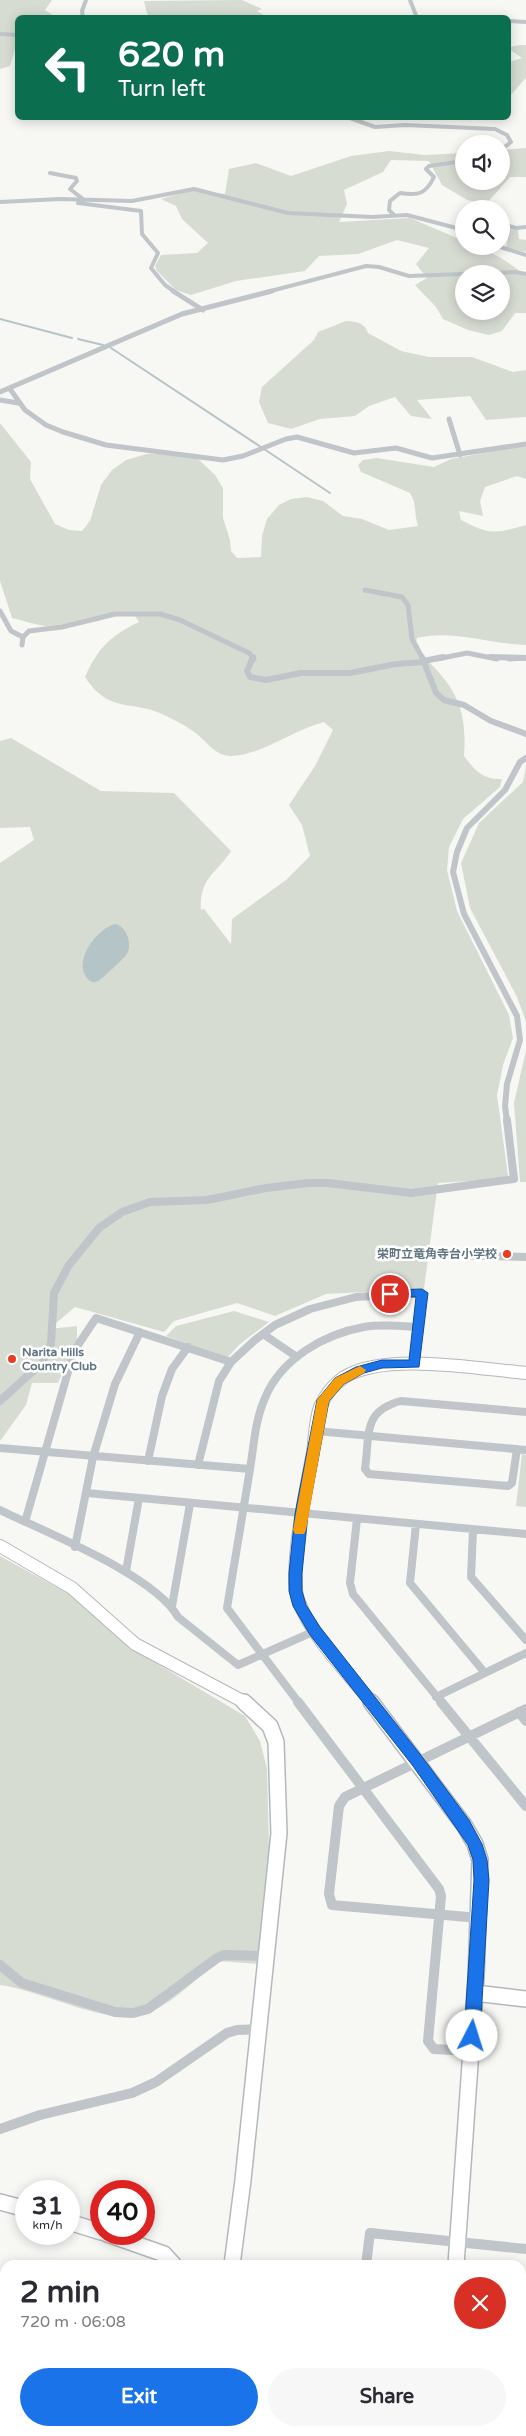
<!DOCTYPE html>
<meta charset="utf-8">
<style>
body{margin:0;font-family:"Varela Round","Noto Sans JP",sans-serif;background:#f7f7f7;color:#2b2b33;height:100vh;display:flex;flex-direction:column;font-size:19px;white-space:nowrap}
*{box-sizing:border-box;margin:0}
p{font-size:16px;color:#7c7c81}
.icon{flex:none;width:28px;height:28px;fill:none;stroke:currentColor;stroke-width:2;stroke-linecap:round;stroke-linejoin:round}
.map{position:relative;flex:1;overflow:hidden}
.side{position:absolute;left:0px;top:2260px;width:526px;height:176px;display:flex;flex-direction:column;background:#fff;border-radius:15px 15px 0 0;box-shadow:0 2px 12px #0003}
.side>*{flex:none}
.top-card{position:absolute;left:15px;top:15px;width:496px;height:105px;border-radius:8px;box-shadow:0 2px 12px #0003;background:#0b6e4f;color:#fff;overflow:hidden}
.fabs{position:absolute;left:455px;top:135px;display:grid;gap:10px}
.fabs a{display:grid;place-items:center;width:55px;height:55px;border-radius:50%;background:#fff;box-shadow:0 2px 12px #0003;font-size:25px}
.speed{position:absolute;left:15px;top:2180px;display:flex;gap:10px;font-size:25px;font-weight:700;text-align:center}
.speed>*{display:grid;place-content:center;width:65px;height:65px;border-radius:50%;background:#fff;box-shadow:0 2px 12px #0003;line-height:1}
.speed small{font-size:12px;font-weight:400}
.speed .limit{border:8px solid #d22;background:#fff;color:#111}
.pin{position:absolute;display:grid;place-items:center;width:42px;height:42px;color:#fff;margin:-21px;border:2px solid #fff;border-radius:50%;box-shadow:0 1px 5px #0007}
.me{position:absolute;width:55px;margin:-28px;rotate:5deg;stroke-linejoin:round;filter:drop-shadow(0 0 4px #0008)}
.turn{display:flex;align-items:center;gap:18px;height:105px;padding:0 20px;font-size:22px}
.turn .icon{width:65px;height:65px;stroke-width:2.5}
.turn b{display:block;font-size:35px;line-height:42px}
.round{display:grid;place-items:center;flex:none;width:52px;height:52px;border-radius:26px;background:#f7f7f7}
.headline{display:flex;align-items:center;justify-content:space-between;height:85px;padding:0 20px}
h1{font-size:30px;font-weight:700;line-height:38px}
.cta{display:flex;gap:10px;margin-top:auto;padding:10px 20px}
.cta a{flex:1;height:58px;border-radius:30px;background:#1a73e8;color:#fff;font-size:20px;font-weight:700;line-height:58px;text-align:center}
.cta a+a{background:#f7f7f7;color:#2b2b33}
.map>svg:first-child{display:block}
.green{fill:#d7dcd3;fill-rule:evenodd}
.water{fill:#b5c5c7}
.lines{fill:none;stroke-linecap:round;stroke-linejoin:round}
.stream{stroke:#b5c5c7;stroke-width:2}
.secondary-far1-casing{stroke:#b2b9bd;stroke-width:14}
.secondary-casing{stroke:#b2b9bd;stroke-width:18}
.street-far4{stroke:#bfc5c8;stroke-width:4}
.street-far3{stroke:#bfc5c8;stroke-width:5}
.street-far2{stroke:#bfc5c8;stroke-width:6}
.street-far1{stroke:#bfc5c8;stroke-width:8}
.street{stroke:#bfc5c8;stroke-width:10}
.secondary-far1{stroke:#fff;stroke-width:12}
.secondary{stroke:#fff;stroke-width:15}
.route{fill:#1a73e8;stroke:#114b97}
.slow{fill:#f59e0b}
.poi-dot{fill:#e93c22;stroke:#fff;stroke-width:2}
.labels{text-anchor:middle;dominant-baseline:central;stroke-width:5;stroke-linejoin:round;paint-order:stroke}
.poi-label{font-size:12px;font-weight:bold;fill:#617680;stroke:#fff;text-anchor:end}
</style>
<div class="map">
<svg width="526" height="2436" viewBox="0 0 526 2436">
<rect width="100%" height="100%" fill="#f7f7f4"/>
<path class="green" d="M0,0H52L45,10L56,17L18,18L17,49H15L10,66L0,69Z
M242,0L262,9L257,11L267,17H148L144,1Z
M520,45H526V78L509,97V62L522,58L509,49V47Z
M526,148V177H510L486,204L467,200L442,185L429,161L391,160L383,172L344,190L347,204L339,222L410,218L464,241V246C487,246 508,262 526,276V313H515L502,331L489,335L468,330L443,319L436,307L415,285L427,278L416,264L429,248L397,240L358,254L319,256L305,271L236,281L191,295L176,290L157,271L155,266L161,255L197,253L208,243L182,219L176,206L161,199L191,190L225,194L229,169L256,163L291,176L351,156L389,151L425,155L464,153V181H501V150ZM464,274H501V311H464Z
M510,229L518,230L519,239L526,240V252L506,248Z
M346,321C357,322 364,322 368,333L401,351L429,357H472L513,372L526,370V417L486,420L470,396L417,400L432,419L411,416L395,397L369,406L355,416L320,419L291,429L268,423L259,402L262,387L314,340L318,332Z
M0,423L31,462L30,479L55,524L69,530L82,531L90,521L101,485L112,470L126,460L147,454L173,453L198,459L215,475L223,488V518L230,540L231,551L237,558L261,557L262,536L267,519L279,505L291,499L307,497L323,501L343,516L362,519L389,530L418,526C414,515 417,503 410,493L361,472L358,465L363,460L377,458L434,467L451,459L526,445V479L517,476L485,487L480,501L483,516L459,511L461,520C490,535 494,534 526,525V645C490,644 452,629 417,638L415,649C452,682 468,704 464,756C475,770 482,780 502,779L500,787L463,819L449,847L447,870L457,911L509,1015L513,1038L503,1065L497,1095L508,1176L500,1179L438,1183L424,1289L326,1294L275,1316L237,1303L174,1321L164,1332L75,1307L49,1329L77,1326V1340L58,1383H32L26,1405L0,1441V863L34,840L30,827L0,828V741L11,738L101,791L174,793L231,851C216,874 199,878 201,910L204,909L231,944L232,919L286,880L310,856L302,825L289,805L315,766L333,730L324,722C295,729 260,756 231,756C214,756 206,740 194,732C185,725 174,720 164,715C132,699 110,715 85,677C98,648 110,636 139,622L135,616C106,607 76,626 46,626C35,625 22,620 12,618L0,581Z
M526,766V1022L517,997L470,908L461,863L479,823L523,782Z
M526,1050V1182H520L514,1103Z
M234,1311L269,1322L240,1344L227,1358L166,1336L176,1326Z
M522,1454L526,1455V1507L516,1506Z
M0,1556L69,1594L129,1647L245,1716L260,1741L267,1769L269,1848L258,1964L217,1961C197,1978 175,2001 151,2012C112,2030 42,1990 0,1985Z
M5,2431H79L88,2436H23Z
M203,2431H421V2436H202Z"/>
<path class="water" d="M115,924C126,926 133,943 127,954C126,956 101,980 98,981C94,983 93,982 90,981C70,964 96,929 115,924Z"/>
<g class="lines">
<path class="stream" d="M0,319L72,338
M78,339L103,345
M111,348L261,447
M264,449L330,493"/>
<g class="secondary-far1-casing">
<path id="secondary-far1" d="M0,1546L72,1588L135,1644L246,1703
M372,1703C348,1673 312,1637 299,1602C287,1574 307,1485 313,1452C315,1438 315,1421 320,1407C325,1396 333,1385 343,1378C383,1351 479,1369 526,1373"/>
</g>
<g class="secondary-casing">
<path id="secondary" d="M371,1702L464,1825L475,1844L480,1860L476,1978L456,2265
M475,1993L526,1999
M0,2202L26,2209
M69,2222L101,2232
M107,2234L164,2254L174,2265
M232,2265L243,2180L279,1833L276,1742L270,1726L244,1702
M478,2431L481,2436
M189,2436L190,2431"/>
</g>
<path class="street-far4" d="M410,0L417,18
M83,18L82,11L86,0
M509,21L526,22
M0,34L18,35
M350,118L375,127L405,125L495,129L507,135L511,142L501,150
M50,173L76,178L77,181L70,189L83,199
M0,202L60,199L132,201L194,189L288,213L372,217L407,215L464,230
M78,203L141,211L142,234L158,253L151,268L165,285L175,292
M393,214L389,210L390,201L400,193C418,196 426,194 434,177L426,169L429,166L464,161
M501,224L516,228L526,227
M497,246L526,255
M267,292L366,266L379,267L409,276L515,272L526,274"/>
<path class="street-far3" d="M173,291L203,310
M10,389L25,410L46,425L63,432L106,445L223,460L243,456L286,439L297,437L354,453L396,448L432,458L526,444
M0,392L182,314L272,291
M0,400L18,403
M449,419L460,455
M365,590L402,597L408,605L412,639L423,659
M0,611L11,631L23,637
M22,645L23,637L29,631L62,627L115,614H160L180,620L249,653L254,659
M437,659L467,653L497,659
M509,659L526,658"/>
<path class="street-far2" d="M253,657L247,671L250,677L266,680L301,673H350L396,664L424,662
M422,657L436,693L444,700L464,705L491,721L526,734
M490,657L526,658
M424,661L443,657
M507,1121L505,1106L507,1084L520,1040L517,1016L464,914L453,872L457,852L467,828L505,790L520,762L526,758"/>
<path class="street-far1" d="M448,1255L526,1257
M263,1334L297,1357
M0,1401L43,1362L51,1344L54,1293L69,1265L99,1228L122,1212L150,1202L207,1200L266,1188L308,1183H328L411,1193L514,1179L507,1120
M316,1431L526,1450
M0,1448L250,1469L227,1608L299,1703
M517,1449L512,1483L508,1486L369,1474L365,1469C370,1435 362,1411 401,1401L526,1412
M148,1461L162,1396L172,1369L188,1347
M198,1465L219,1381L231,1362L255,1340L275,1325L310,1309L356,1297L422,1293L415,1364
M250,1469C254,1445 255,1420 265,1398C281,1359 324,1334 364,1327C382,1324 400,1326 418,1327
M87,1493L526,1534
M0,1510C45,1532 155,1575 178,1617L238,1665L315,1631
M357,1519L350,1583L353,1594L442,1703
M25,1522L74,1351L96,1318L231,1362
M416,1524L410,1583L485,1673
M473,1530L471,1577L526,1640
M75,1547L93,1457L115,1384L140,1332
M126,1571L139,1498
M172,1606L190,1504
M436,1697L526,1653"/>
<path class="street" d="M298,1702L439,1889L441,1896L428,2041L434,2049L471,2051
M441,1702L526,1806
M519,1712L526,1721
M479,1918L332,1905L329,1894L339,1806L345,1797L526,1709
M0,1965L22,1983L115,2012L133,2013L148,2009L217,1958L224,1955L266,1956
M0,2129L40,2115L132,2093L156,2082L227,2033L237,2030L259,2029
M366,2265L370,2233L526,2249
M526,2306L523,2378L526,2381"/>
<use href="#secondary-far1" class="secondary-far1"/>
<use href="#secondary" class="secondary"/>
</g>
<path class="route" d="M422,1289L428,1293L419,1367L382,1368L364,1373L344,1384L329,1401L308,1514L302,1573V1591L306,1605L320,1627L423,1758L469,1820L482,1844L487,1860L489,1880L480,2036L477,2040L472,2042L466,2040L464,2036L474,1880L473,1860L468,1845L413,1766L310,1635L293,1606L289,1591V1573L295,1514L317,1400L335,1378L356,1367L382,1360H409L416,1297H390L384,1294L390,1290Z"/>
<path class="slow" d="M360,1366L366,1370L364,1373L344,1384L329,1401L306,1530L304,1534H295L293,1530L317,1400L335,1378Z"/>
<g class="poi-dot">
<circle cx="507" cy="1254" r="5"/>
<circle cx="12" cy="1359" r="5"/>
</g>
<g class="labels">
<g class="poi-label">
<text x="497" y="1254">栄町立竜角寺台小学校</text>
<text x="22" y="1352" text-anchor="start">Narita Hills<tspan x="22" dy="14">Country Club</tspan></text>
</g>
</g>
</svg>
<div class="fabs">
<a><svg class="icon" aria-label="sound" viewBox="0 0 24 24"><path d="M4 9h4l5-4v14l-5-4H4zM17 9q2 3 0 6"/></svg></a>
<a><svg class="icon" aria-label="search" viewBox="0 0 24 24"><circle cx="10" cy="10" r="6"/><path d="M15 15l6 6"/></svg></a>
<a><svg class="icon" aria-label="layers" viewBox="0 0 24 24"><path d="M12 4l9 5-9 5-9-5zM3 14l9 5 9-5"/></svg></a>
</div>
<div class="speed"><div>31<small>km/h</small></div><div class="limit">40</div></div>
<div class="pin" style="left:390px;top:1294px;background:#d93025"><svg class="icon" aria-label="arrive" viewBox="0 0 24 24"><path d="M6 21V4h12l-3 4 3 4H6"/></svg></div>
<svg class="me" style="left:472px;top:2036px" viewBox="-20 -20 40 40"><circle r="19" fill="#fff"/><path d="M0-13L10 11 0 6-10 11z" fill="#1a73e8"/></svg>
<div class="top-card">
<div class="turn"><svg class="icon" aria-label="left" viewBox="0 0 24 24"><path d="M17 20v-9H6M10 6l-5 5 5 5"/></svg><div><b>620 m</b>Turn left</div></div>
</div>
<section class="side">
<div class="headline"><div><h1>2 min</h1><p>720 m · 06:08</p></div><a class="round" style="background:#d93025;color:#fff"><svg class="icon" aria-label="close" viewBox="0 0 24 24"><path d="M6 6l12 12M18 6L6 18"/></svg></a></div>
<div class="cta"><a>Exit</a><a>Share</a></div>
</section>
</div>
